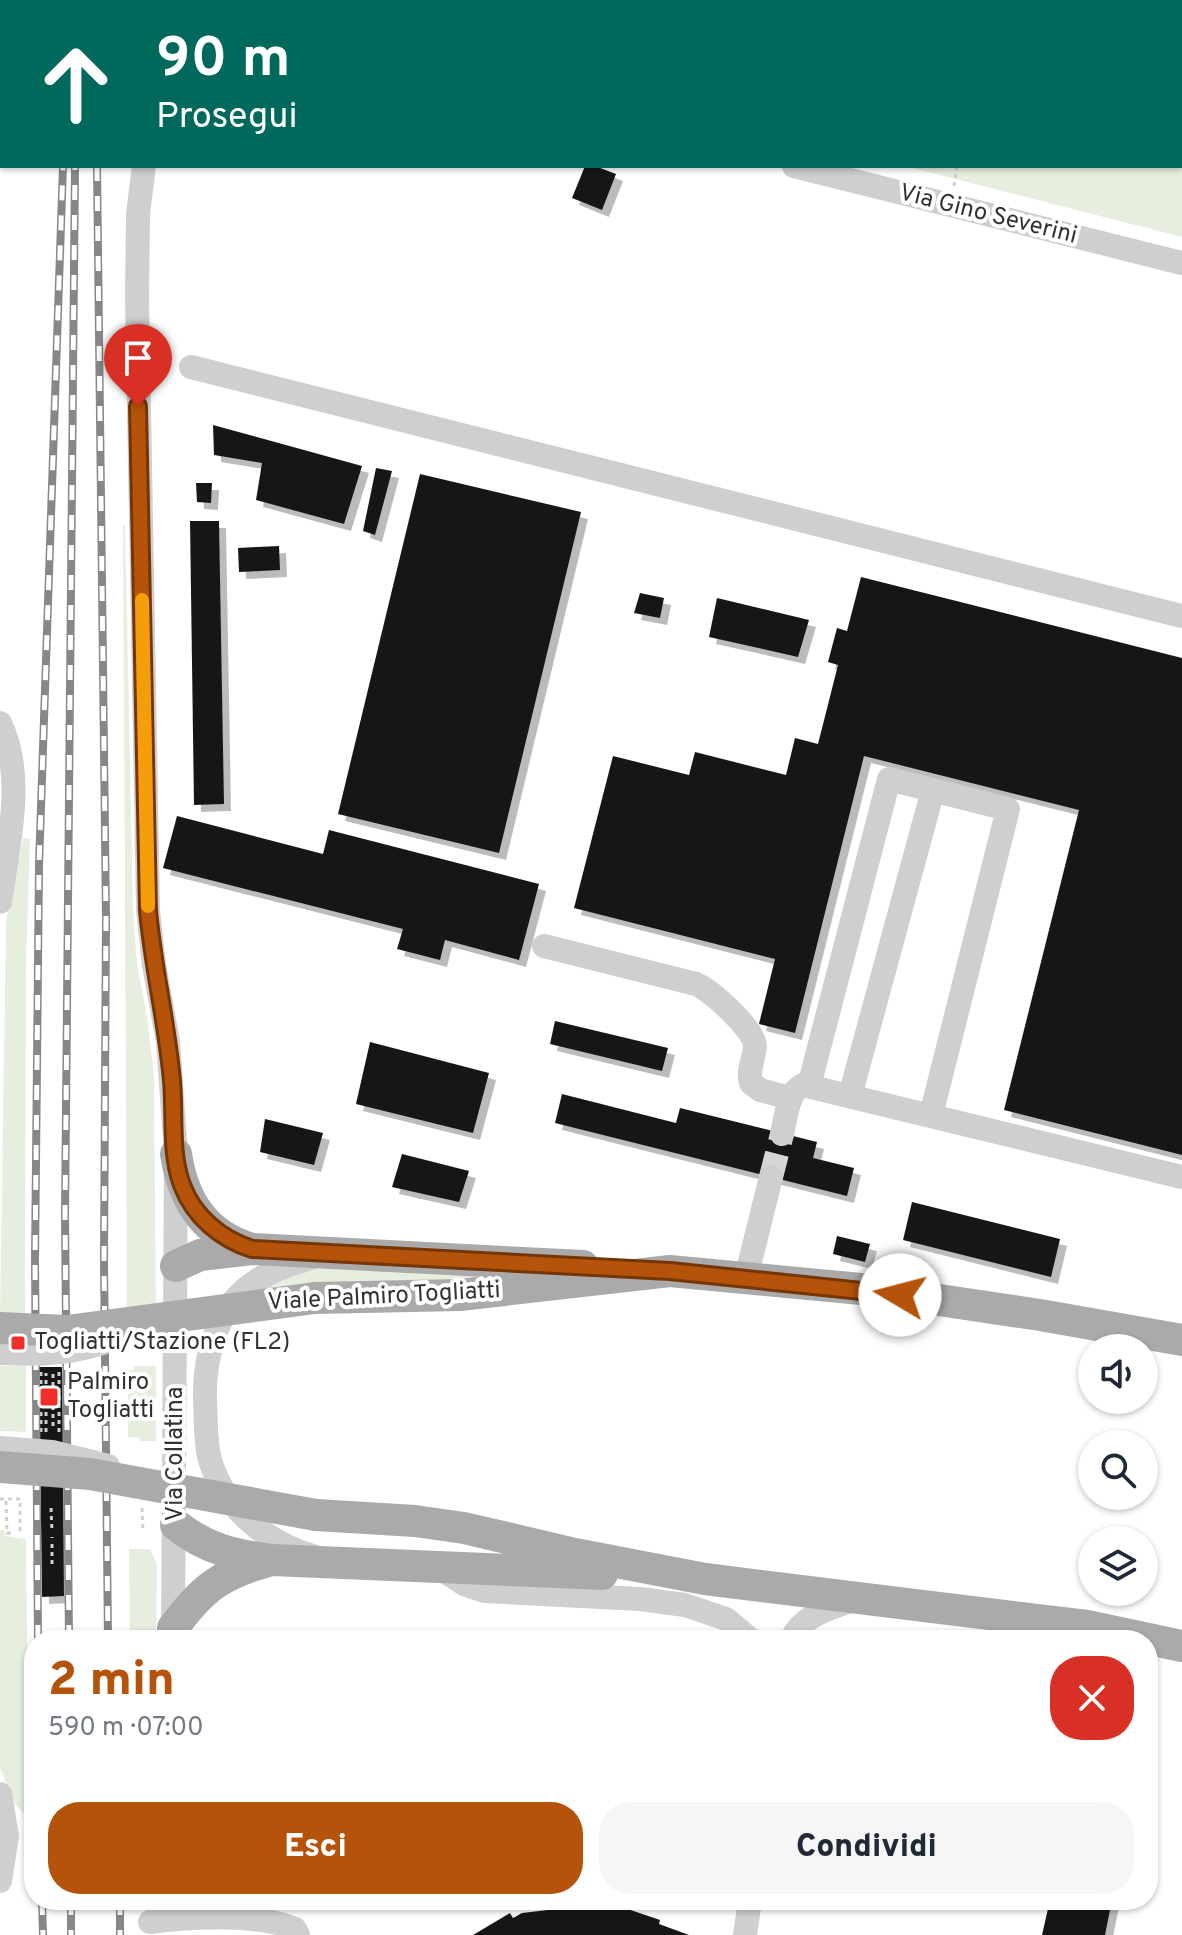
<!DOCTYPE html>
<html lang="it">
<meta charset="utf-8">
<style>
body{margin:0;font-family:Overpass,sans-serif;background:#f6f6f7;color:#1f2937;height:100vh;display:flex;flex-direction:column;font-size:30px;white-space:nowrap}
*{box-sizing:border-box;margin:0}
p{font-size:26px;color:#747a83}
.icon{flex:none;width:44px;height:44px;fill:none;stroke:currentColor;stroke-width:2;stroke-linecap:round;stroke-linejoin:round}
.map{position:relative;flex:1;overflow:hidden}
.side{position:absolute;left:24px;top:1630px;width:1134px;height:280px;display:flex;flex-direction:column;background:#fff;border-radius:32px;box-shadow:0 2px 6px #0004}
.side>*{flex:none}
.top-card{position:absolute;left:0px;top:0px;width:1182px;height:168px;box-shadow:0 2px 6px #0004;background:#00695c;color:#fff;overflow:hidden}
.controls{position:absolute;left:1078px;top:1334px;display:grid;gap:16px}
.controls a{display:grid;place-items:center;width:80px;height:80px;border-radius:50%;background:#fff;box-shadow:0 2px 6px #0004;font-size:40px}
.pin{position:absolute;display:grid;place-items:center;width:68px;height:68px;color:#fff;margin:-82px -34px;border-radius:50% 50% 50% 0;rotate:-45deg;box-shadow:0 0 8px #0007}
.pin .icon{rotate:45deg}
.me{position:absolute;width:88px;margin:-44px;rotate:278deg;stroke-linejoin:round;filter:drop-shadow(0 0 6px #0008)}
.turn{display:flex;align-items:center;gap:28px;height:168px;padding:0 24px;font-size:36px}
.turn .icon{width:104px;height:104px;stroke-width:2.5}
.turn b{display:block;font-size:56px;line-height:68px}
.round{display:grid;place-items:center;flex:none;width:84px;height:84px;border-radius:32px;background:#f6f6f7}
.headline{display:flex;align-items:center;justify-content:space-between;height:136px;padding:0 24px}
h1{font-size:48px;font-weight:800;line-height:60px;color:#b45309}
.primary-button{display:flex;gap:16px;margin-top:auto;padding:16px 24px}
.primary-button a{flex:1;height:92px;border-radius:32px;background:#b45309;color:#fff;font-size:32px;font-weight:800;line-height:92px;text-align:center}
.primary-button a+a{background:#f6f6f7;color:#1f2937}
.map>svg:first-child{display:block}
.green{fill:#e6efdf}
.building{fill:#191919;filter:url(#shadow)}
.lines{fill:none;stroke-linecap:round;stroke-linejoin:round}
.minor-tunnel{stroke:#d6d6d6;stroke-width:24;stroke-dasharray:24 12;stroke-linecap:butt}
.path{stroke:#cfcfcf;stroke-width:3;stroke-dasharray:4 4;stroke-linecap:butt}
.minor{stroke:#cfcfcf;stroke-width:24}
.major{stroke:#aaa;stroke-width:32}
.rail-casing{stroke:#878787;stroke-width:8}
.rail{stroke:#fff;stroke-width:5;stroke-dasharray:15;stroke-linecap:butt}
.minor-bridge{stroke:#cfcfcf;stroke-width:24}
.major-bridge{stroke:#aaa;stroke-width:32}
.route-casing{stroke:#753606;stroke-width:20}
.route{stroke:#b45309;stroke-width:14}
.slow{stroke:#f59e0b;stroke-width:14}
.poi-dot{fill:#f22e2a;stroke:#fff;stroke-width:3}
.labels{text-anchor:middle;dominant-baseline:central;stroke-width:8;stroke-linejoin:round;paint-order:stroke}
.street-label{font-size:24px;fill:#323232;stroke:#fff}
.poi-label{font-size:24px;fill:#323232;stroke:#fff;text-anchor:start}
</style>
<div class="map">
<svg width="1182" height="1935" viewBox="0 0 1182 1935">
<defs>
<filter id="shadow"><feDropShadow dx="7" dy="7" stdDeviation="0" flood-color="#0004"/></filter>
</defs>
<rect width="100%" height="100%" fill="#fff"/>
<path class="green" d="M704,0H1182V237L905,166H1180V2Z
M123,525H125L133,911L137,964L147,1017L154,1075L156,1308L127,1312Z
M23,838L30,839L26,967L25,1316L0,1315L6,922L14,868L19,860Z
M298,1268L537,1274L248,1294Z
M0,1366H26V1432L0,1431Z
M134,1366H156V1441H140V1438L128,1437V1370H134Z
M0,1530H4L5,1536L26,1539L29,1797L24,1814L15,1804L0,1768Z
M129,1549H150L157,1564L156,1640H130Z"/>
<path class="building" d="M585,166H595L616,174L602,210L572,198Z
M213,425L362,466L344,524L256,500L262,463L214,455Z
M376,468L392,471L375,535L363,531Z
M420,474L581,512L499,853L338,814Z
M196,483H212L211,503L197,502Z
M190,521H219L224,804L194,805Z
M279,546L280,570L239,572L238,548Z
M861,577L1182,658V1155L1004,1110L1079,810L864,756L795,1033L759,1024L775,959L574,908L613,756L689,775L695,752L786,775L795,738L818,744L838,665L828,662L837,628L847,631Z
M640,593L664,598L660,618L634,613Z
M717,598L809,620L798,657L709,637Z
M177,816L323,854L329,830L539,884L519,960L445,940L440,960L397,949L403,929L163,868Z
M555,1021L668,1048L662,1071L550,1044Z
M370,1042L489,1073L473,1133L356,1104Z
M562,1094L676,1123L680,1108L817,1142L813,1158L854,1168L847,1196L555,1123Z
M265,1119L323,1133L314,1165L260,1152Z
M402,1154L469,1171L459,1202L392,1187Z
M912,1202L1060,1239L1051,1277L903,1240Z
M837,1236L870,1244L865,1262L833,1254Z
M39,1367H62L64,1596L42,1597Z
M1050,1900H1112L1105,1935H1042Z
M610,1903L660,1920L659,1924L689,1935H473L510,1913L513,1918L522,1913L599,1904L609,1907Z"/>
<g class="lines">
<path class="minor-tunnel" d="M771,1177L782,1134"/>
<path class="path" d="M1031,2V0
M954,186L957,166
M53,1374V1430
M41,1432V1372
M46,1432V1373
M59,1432V1372
M0,1499H20V1533
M6,1501L7,1533H15
M51,1508L52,1531
M142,1508L143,1532
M52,1538V1537
M52,1564V1541"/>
<path class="minor" d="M554,0L555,2
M164,2L165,0
M219,2L220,0
M144,166L138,214L137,298L148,910L154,965L168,1042L176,1154L173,1633
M794,166L1182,263
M191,367L1182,616
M0,723C26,777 8,845 0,902
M544,946L696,984C712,991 755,1030 755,1046C754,1060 747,1070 751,1083L760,1090L791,1098
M809,1086L889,779L1008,809L931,1115
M850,1096L933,790
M782,1134C786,1118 787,1092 803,1085L1182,1177
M312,1258C283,1266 258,1275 237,1297C213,1323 204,1365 205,1399C206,1419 205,1442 210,1460C224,1508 267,1543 313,1556
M746,1278L771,1177
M438,1567L464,1584L484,1591L640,1599L685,1605L726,1619L751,1640
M791,1640C802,1615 831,1608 854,1600
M0,1794L7,1836L0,1881
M150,1922C189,1917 260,1913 295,1929L298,1935
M745,1935L750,1900"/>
<path class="major" d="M176,1154C183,1201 205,1235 252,1249
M176,1266L200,1255L252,1249L583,1266
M315,1298L460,1295L670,1271L872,1290L1040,1315L1182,1340
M316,1515L415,1521L464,1528L575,1554L705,1579L1087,1626L1182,1646
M176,1525C206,1549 234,1555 272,1560L602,1574
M173,1628C201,1590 220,1574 265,1562"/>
<g class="rail-casing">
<path id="rail" d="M97,166L106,918L104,1261L108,1640
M38,1640L35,1261L39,865L63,166
M69,1640L65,1216L75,166
M42,1900L43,1935
M71,1900V1935
M120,1900V1935"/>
</g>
<use href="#rail" class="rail"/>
<path class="minor-bridge" d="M0,1353C51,1356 90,1352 136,1330
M0,1448L52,1452L108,1466"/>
<path class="major-bridge" d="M0,1328L67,1331L315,1298
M0,1467L90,1474L316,1515"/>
</g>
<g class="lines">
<g class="route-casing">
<path id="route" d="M138,406L148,910C153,968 167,1023 172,1081C175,1114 170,1153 182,1185C194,1217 221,1239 252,1249L670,1271L900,1295"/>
</g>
<use href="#route" class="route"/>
<path class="slow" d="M142,600L148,906"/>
</g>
<g class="poi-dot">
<rect x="10" y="1335" width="16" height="16" rx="4"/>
<rect x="39" y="1387" width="20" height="20" rx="4"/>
</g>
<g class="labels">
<g class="street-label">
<text transform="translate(988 215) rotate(14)">Via Gino Severini</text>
<text transform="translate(384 1297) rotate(-3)">Viale Palmiro Togliatti</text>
<text transform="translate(176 1454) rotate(-90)">Via Collatina</text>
</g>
<g class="poi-label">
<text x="34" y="1343">Togliatti/Stazione (FL2)</text>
<text x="67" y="1383">Palmiro<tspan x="67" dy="28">Togliatti</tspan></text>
</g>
</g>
</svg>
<div class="controls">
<a><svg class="icon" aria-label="sound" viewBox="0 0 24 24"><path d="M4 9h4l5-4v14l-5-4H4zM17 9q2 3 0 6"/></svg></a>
<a><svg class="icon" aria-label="search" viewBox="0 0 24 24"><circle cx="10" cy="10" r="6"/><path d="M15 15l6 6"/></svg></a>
<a><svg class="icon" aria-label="layers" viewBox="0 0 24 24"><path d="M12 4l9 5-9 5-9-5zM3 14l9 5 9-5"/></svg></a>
</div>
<div class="pin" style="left:138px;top:406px;background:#d93025"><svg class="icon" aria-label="arrive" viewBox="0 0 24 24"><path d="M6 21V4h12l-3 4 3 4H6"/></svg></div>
<svg class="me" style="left:900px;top:1295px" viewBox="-20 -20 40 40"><circle r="19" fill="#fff"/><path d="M0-13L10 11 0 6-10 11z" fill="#b45309"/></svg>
<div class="top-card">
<div class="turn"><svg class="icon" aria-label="ahead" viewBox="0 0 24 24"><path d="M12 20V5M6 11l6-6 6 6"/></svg><div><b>90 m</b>Prosegui</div></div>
</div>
<section class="side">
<div class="headline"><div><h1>2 min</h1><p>590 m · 07:00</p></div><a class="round" style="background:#d93025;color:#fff"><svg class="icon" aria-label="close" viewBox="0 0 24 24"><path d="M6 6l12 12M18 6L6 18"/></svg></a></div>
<div class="primary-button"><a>Esci</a><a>Condividi</a></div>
</section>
</div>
